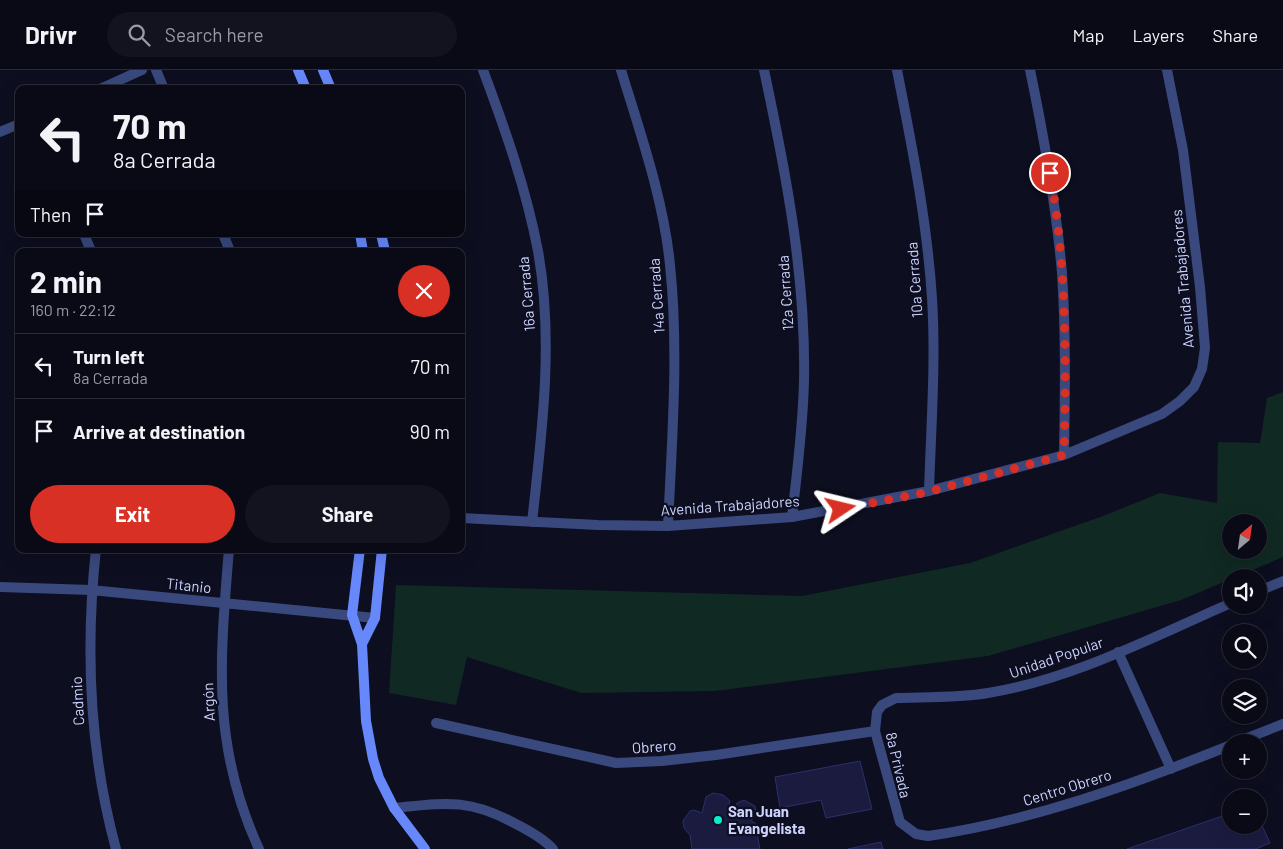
<!DOCTYPE html>
<meta charset="utf-8">
<style>
body{margin:0;font-family:Barlow,sans-serif;background:#131320;color:#f1f3f6;height:100vh;display:flex;flex-direction:column;font-size:19px;white-space:nowrap}
*{box-sizing:border-box;margin:0}
p{font-size:16px;color:#999aa1}
.icon{flex:none;width:28px;height:28px;fill:none;stroke:currentColor;stroke-width:2;stroke-linecap:round;stroke-linejoin:round}
.map{position:relative;flex:1;overflow:hidden}
.panel{position:absolute;left:15px;top:178px;width:450px;height:305px;display:flex;flex-direction:column;background:#0a0a17;border-radius:10px;box-shadow:0 5px 20px #0002,0 0 0 1px #2a2b36}
.panel>*{flex:none}
.top-card{position:absolute;left:15px;top:15px;width:450px;height:152px;border-radius:10px;box-shadow:0 5px 20px #0002,0 0 0 1px #2a2b36;background:#0a0a17;color:#f1f3f6;overflow:hidden}
.needle{width:32px;rotate:29deg}
.tools{position:absolute;left:1222px;top:444px;display:grid;gap:10px}
.tools a{display:grid;place-items:center;width:45px;height:45px;border-radius:50%;background:#0a0a17;box-shadow:0 5px 20px #0002,0 0 0 1px #2a2b36;font-size:25px}
.pin{position:absolute;display:grid;place-items:center;width:42px;height:42px;color:#fff;margin:-21px;border:2px solid #fff;border-radius:50%;box-shadow:0 1px 5px #0007}
.me{position:absolute;width:55px;margin:-28px;rotate:80deg;stroke-linejoin:round;filter:drop-shadow(0 0 4px #0008)}
.turn{display:flex;align-items:center;gap:18px;height:105px;padding:0 15px;font-size:22px}
.turn .icon{width:65px;height:65px;stroke-width:2.5}
.turn b{display:block;font-size:35px;line-height:42px}
.then{display:flex;align-items:center;height:48px;padding:0 15px;background:#0003;gap:10px;font-size:19px}
.round{display:grid;place-items:center;flex:none;width:52px;height:52px;border-radius:26px;background:#131320}
.overview{display:flex;align-items:center;justify-content:space-between;height:85px;padding:0 15px}
h1{font-size:30px;font-weight:700;line-height:38px}
.primary-button{display:flex;gap:10px;margin-top:auto;padding:10px 15px}
.primary-button a{flex:1;height:58px;border-radius:30px;background:#d93025;color:#fff;font-size:20px;font-weight:700;line-height:58px;text-align:center}
.primary-button a+a{background:#131320;color:#f1f3f6}
ul{padding:0;list-style:none}
li{display:flex;align-items:center;gap:15px;height:65px;padding:0 15px;border-top:1px solid #2a2b36}
li div{flex:1}
li b{display:block;font-size:19px}
li em{font-style:normal}
header{display:flex;align-items:center;gap:30px;box-sizing:border-box;height:70px;padding:0 25px;background:#0a0a17;border-bottom:1px solid #2a2b36}
header strong{font-size:24px}
nav{display:flex;gap:28px;margin-inline-start:auto;font-size:18px}
.search{width:350px;height:45px;background:#131320;display:flex;align-items:center;gap:12px;box-sizing:border-box;padding:0 18px;border-radius:28px;color:#999aa1;font-size:19px}
.map>svg:first-child{display:block}
.green{fill:#102922;fill-rule:evenodd}
.building{fill:#1a1b3f;stroke:#2c306b}
.lines{fill:none;stroke-linecap:round;stroke-linejoin:round}
.lane{stroke:#39487d;stroke-width:10}
.street{stroke:#39487d;stroke-width:10}
.secondary{stroke:#6688fb;stroke-width:10}
.route{stroke:#d93025;stroke-width:9;stroke-dasharray:0 16.2}
.poi-dot{fill:#07efcc;stroke:#0d0e1f;stroke-width:2}
.labels{text-anchor:middle;dominant-baseline:central;stroke-width:4.5;stroke-linejoin:round;paint-order:stroke}
.street-label{font-size:15px;fill:#ccd3fe;stroke:#0d0e1f}
.poi-label{font-size:15px;font-weight:bold;fill:#ccd3fe;stroke:#0d0e1f;text-anchor:start}
</style>
<header>
<strong>Drivr</strong>
<div class="search"><svg class="icon" aria-label="search" viewBox="0 0 24 24"><circle cx="10" cy="10" r="6"/><path d="M15 15l6 6"/></svg>Search here</div>
<nav><a>Map</a><a>Layers</a><a>Share</a></nav>
</header>
<div class="map">
<svg width="1283" height="779" viewBox="0 0 1283 779">
<rect width="100%" height="100%" fill="#0d0e1f"/>
<path class="green" d="M1283,322V487L1181,530L988,586L715,621L581,623L467,587L456,635L389,623L396,515L802,526L970,493L1103,446L1160,423L1217,433L1218,372L1260,373L1267,328ZM1231,452H1259V480H1231Z"/>
<path class="building" d="M860,691L872,739L826,748L821,730L780,738L775,707Z
M713,723L723,725L730,731L729,735L735,738L737,733L744,730L755,736L756,744L751,751L755,753L760,779H692L690,765L684,758L683,751L690,741L694,740L702,743L706,727Z
M1231,743V755H1259V749L1270,773L1256,779H1127Z
M881,772L883,779H848Z"/>
<g class="lines">
<path class="lane" d="M394,738C445,733 468,728 514,753C528,760 543,768 553,779"/>
<path class="street" d="M156,0L164,19
M483,0C505,59 526,118 538,181C554,270 542,363 532,452
M621,0C640,62 664,131 670,195C679,281 672,369 668,456
M764,0C786,103 806,206 804,311C803,357 797,402 792,447
M897,0C912,76 927,151 932,228C936,292 931,357 929,421
M1030,0C1044,67 1056,134 1062,203C1066,264 1065,324 1064,385
M100,19L142,0
M0,62L19,54
M84,164L91,181
M223,164L230,181
M461,448L598,455L668,456L792,447L929,421L1064,385L1162,344L1180,331L1194,317L1202,299L1205,278L1200,217L1183,80L1167,0
M96,479C85,581 89,680 116,779
M229,479C220,589 211,675 259,779
M0,517L91,520L375,548
M1259,521L1283,511
M1231,533C1153,567 1073,609 988,623C958,628 926,627 896,628L882,635L877,642L875,661L900,752L916,764L928,766C1032,751 1134,714 1231,675
M1118,582L1171,699
M436,653L616,693L662,691L716,685L875,661
M1237,672L1283,654"/>
<path class="secondary" d="M298,0L306,19
M323,0L331,19
M360,164L363,181
M381,164L385,181
M360,479L352,545L362,574L366,651L373,689L379,708L394,738L425,779
M362,574L375,548L382,479"/>
</g>
<g class="lines">
<path class="route" d="M841,439L928,422L1064,385C1066,291 1067,196 1050,103"/>
</g>
<circle class="poi-dot" cx="718" cy="750" r="5"/>
<g class="labels">
<g class="street-label">
<text transform="translate(1182 209) rotate(-95)">Avenida Trabajadores</text>
<text transform="translate(914 210) rotate(-94)">10a Cerrada</text>
<text transform="translate(785 223) rotate(-94)">12a Cerrada</text>
<text transform="translate(526 224) rotate(-95)">16a Cerrada</text>
<text transform="translate(656 226) rotate(-94)">14a Cerrada</text>
<text transform="translate(730 435) rotate(-4)">Avenida Trabajadores</text>
<text transform="translate(189 515) rotate(6)">Titanio</text>
<text transform="translate(1056 587) rotate(-19)">Unidad Popular</text>
<text transform="translate(77 631) rotate(-93)">Cadmio</text>
<text transform="translate(208 632) rotate(-93)">Argón</text>
<text transform="translate(654 676) rotate(-4)">Obrero</text>
<text transform="translate(899 695) rotate(77)">8a Privada</text>
<text transform="translate(1067 717) rotate(-17)">Centro Obrero</text>
</g>
<g class="poi-label">
<text x="728" y="741">San Juan<tspan x="728" dy="17">Evangelista</tspan></text>
</g>
</g>
</svg>
<div class="tools">
<a><svg class="needle" viewBox="-14 -14 28 28"><path d="M0-13l5 13h-10z" fill="#e53935"/><path d="M0 13l5-13h-10z" fill="#999aa1"/></svg></a>
<a><svg class="icon" aria-label="sound" viewBox="0 0 24 24"><path d="M4 9h4l5-4v14l-5-4H4zM17 9q2 3 0 6"/></svg></a>
<a><svg class="icon" aria-label="search" viewBox="0 0 24 24"><circle cx="10" cy="10" r="6"/><path d="M15 15l6 6"/></svg></a>
<a><svg class="icon" aria-label="layers" viewBox="0 0 24 24"><path d="M12 4l9 5-9 5-9-5zM3 14l9 5 9-5"/></svg></a>
<a>+</a>
<a>−</a>
</div>
<div class="pin" style="left:1050px;top:103px;background:#d93025"><svg class="icon" aria-label="arrive" viewBox="0 0 24 24"><path d="M6 21V4h12l-3 4 3 4H6"/></svg></div>
<svg class="me" style="left:841px;top:439px" viewBox="-20 -20 40 40"><path d="M0-17L14 15 0 8-14 15z" fill="#d93025" stroke="#fff" stroke-width="4"/></svg>
<div class="top-card">
<div class="turn"><svg class="icon" aria-label="left" viewBox="0 0 24 24"><path d="M17 20v-9H6M10 6l-5 5 5 5"/></svg><div><b>70 m</b>8a Cerrada</div></div>
<div class="then">Then<svg class="icon" aria-label="arrive" viewBox="0 0 24 24"><path d="M6 21V4h12l-3 4 3 4H6"/></svg></div>
</div>
<section class="panel">
<div class="overview"><div><h1>2 min</h1><p>160 m · 22:12</p></div><a class="round" style="background:#d93025;color:#fff"><svg class="icon" aria-label="close" viewBox="0 0 24 24"><path d="M6 6l12 12M18 6L6 18"/></svg></a></div>
<ul>
<li><svg class="icon" aria-label="left" viewBox="0 0 24 24"><path d="M17 20v-9H6M10 6l-5 5 5 5"/></svg><div><b>Turn left</b><p>8a Cerrada</p></div><em>70 m</em></li>
<li><svg class="icon" aria-label="arrive" viewBox="0 0 24 24"><path d="M6 21V4h12l-3 4 3 4H6"/></svg><div><b>Arrive at destination</b></div><em>90 m</em></li>
</ul>
<div class="primary-button"><a>Exit</a><a>Share</a></div>
</section>
</div>
